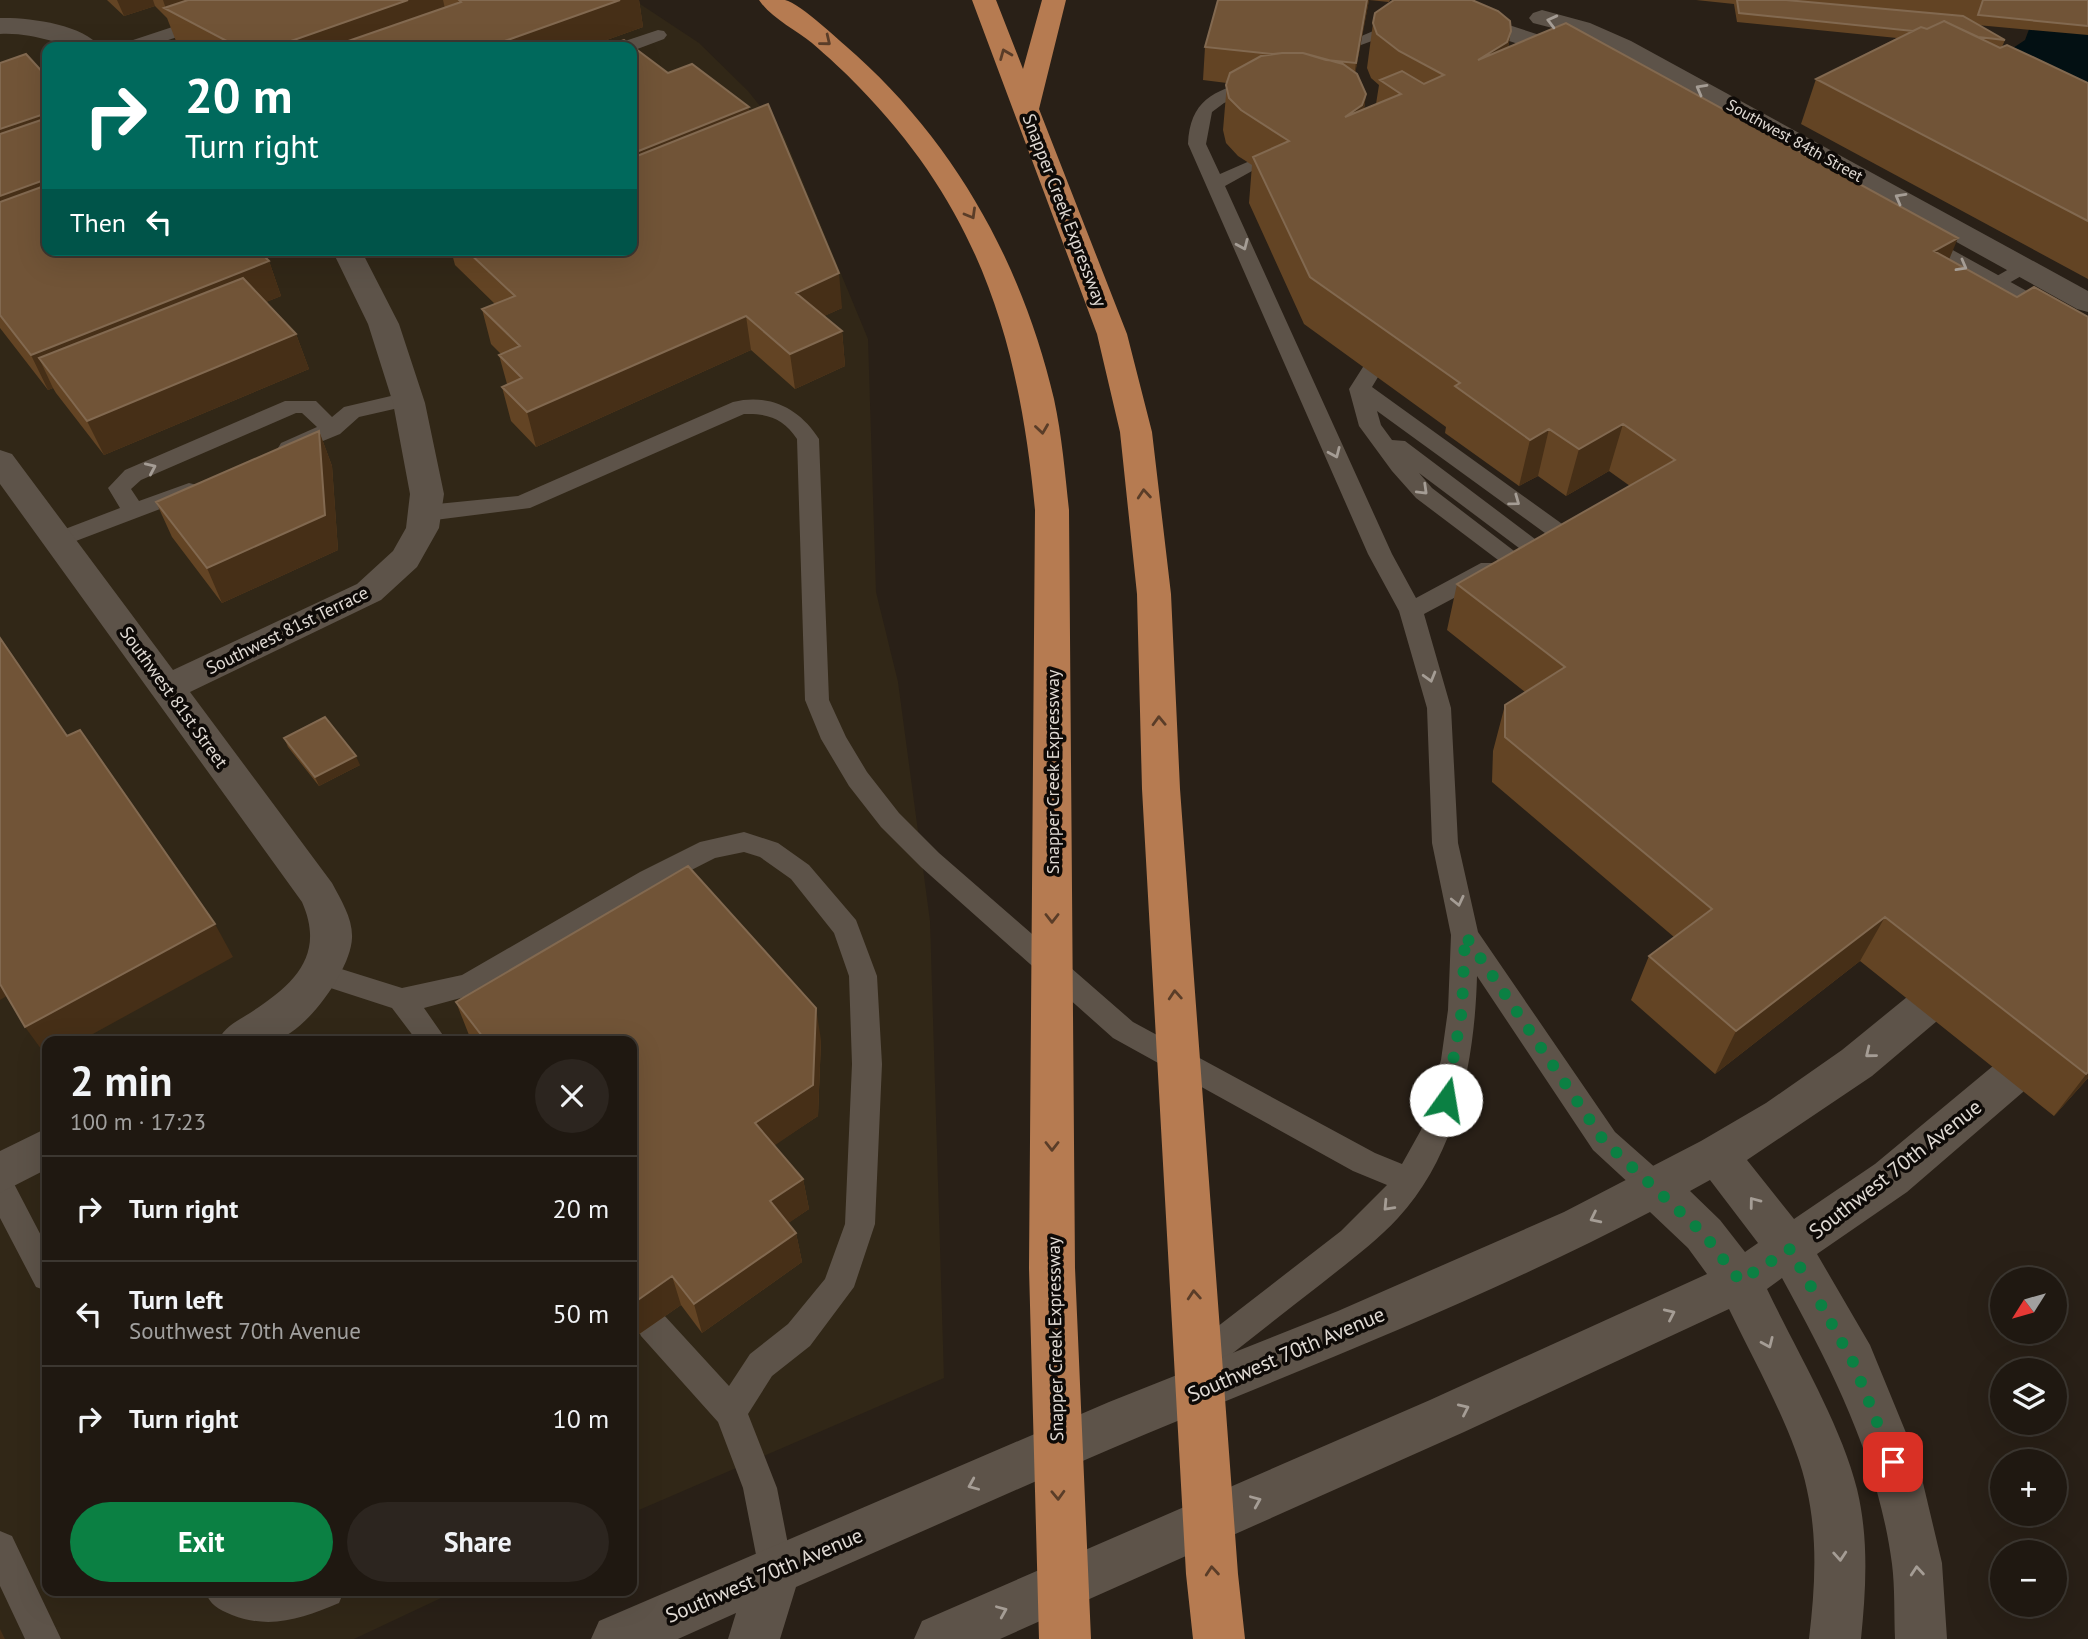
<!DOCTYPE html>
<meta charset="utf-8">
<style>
body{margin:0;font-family:"PT Sans",sans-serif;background:#2c251f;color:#f1f3f6;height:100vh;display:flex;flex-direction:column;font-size:26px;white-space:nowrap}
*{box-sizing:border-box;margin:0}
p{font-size:23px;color:#a1a09f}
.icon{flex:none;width:38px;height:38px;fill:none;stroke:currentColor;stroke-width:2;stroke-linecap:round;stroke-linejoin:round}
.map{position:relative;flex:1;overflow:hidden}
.drawer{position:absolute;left:42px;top:1036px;width:595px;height:560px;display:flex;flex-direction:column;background:#1f1811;border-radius:14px;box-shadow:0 7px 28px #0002,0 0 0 2px #3c3731}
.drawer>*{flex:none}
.guide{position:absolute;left:42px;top:42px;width:595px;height:214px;border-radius:14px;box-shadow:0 7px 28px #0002,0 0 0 2px #3c3731;background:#00695c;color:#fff;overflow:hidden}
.needle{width:46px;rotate:233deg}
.tools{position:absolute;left:1990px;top:1267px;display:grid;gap:14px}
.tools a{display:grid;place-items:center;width:77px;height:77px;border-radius:50%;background:#1f1811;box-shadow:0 7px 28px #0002,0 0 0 2px #3c3731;font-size:35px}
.pin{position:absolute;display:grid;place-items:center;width:60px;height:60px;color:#fff;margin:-30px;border-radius:14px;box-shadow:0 4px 10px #0006}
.me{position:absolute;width:77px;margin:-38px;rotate:13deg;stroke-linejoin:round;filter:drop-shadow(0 0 5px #0008)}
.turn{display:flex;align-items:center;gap:24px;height:147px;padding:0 28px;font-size:32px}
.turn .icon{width:91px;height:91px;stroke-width:2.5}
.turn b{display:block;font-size:49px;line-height:60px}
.then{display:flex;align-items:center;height:66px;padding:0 28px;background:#0003;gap:14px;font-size:26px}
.round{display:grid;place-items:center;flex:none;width:74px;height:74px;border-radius:37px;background:#2c251f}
.headline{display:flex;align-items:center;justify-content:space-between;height:119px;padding:0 28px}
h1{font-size:42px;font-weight:700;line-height:52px}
.action{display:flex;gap:14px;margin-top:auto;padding:14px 28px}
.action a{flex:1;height:80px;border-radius:42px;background:#0b8043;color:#fff;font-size:28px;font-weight:700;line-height:80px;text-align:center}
.action a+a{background:#2c251f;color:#f1f3f6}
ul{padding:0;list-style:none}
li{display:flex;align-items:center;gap:21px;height:105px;padding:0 28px;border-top:2px solid #3c3731}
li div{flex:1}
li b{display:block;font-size:26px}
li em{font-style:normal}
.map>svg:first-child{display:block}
.commercial{fill:#312717;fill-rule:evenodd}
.water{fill:#031013}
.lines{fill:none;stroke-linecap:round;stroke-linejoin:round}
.service{fill:#5d5349;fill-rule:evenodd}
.minor{fill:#5d5349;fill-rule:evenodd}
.tertiary{fill:#5d5349;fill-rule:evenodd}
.motorway{fill:#b67b51;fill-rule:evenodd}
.wall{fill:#634424}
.shaded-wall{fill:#462f17}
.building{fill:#715437;stroke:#826950;stroke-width:2}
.oneway{stroke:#a59d95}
.oneway2{stroke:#5a3d28}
.route{stroke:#0b8043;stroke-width:12;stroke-dasharray:0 21.6}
.labels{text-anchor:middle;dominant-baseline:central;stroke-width:7;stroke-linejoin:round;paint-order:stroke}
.far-street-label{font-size:16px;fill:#e0dad4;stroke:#0e0a07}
.street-label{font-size:18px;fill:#e0dad4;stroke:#0e0a07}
.near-street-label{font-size:21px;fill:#e0dad4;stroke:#0e0a07}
</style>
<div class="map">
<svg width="2088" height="1639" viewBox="0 0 2088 1639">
<rect width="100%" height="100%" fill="#292017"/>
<path class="commercial" d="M0,0H634L699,43L748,91L784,136L868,339L876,592L898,682L930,921L944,1378L632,1513V1041H47V1591H456L354,1639H0ZM47,47H632V250H47Z"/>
<path class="water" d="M2040,0H2088V115L2007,52L2025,40Z"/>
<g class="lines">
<path class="service" d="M254,0H279L277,4L147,47H121L124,43Z
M1404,18L1410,19L1413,23L1410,27L1361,45L1352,40Z
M658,30L664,31L667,35L664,39L632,51V47H616L619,43Z
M1252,81L1261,86L1258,90L1224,103L1212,112L1206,144L1220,174L1252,160L1261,166L1225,186L1392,554L1416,598L1481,563H1497L1501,569L1497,575L1424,614L1451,708L1458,843L1478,932L1615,1132L1667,1178L1671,1188L1667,1198L1656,1202L1645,1198L1593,1150L1477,976C1475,1059 1457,1155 1398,1218C1375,1243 1347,1263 1321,1284C1282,1314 1243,1345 1204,1376L1193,1380L1182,1376L1177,1365L1182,1354L1341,1231L1387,1185L1353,1171L1113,1038L921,867L881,827L849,786L821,739L805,700L797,439C784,419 768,413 744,414L530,508L427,521L419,518L416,513L419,508L427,505L518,496L733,402C770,393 800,409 819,439L829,700L846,737L867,772L899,813L939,853L1133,1022L1375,1153L1402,1164L1421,1130L1441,1060L1448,1010L1451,935L1432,843L1427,708L1399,611L1368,554L1188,144C1190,101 1213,90 1252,81Z
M2023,261L2033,267L2030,271L1979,300L1972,302L1962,296Z
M1370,365L1381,372L1372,387L1565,526L1568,531L1565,536H1549L1377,411L1381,425L1392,440L1405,441L1543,545L1539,551H1523L1419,473L1432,488L1522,557L1518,563H1502L1416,498L1392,471L1359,426L1349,389L1363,367Z
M408,392L419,399L416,404L359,417L340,434L289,455L281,453L278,448L281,443L317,427L302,413H296L141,480L131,489L139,501L189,483L197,485L200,490L197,495L68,544H52L48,539L52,534L120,508L108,488L125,470L285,401H316L332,417L344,407Z
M744,832L778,843L809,865L856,920L877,976L882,1064L875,1224L854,1287L810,1346L772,1376L748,1414L777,1488L793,1570L788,1582L776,1587L764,1582L759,1570L743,1488L718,1422L641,1336L636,1325L641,1314L652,1310L663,1314L729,1386L750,1354L788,1324L825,1279L845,1224L852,1064L849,976L834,933L791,879L760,857L744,852L715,858L660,886L479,993L424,1008L447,1041H417L392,1008L309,981L305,973L309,965L319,962L402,988L462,975L640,872L700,842Z
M0,1174L11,1178L47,1247V1291L36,1287L0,1218Z
M0,1531L12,1536L61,1639H25L0,1586Z
M205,1591H344L339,1603C303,1618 271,1630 232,1615C218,1609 210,1605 205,1591Z"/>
<path class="minor" d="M1414,0H1447L1487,18L1586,50L1590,55L1586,60H1568L1469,28L1417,5Z
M1542,10L1590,23L1631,41L2088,291V312L2077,309L1613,51L1572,33L1533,23L1529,18L1533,13Z
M0,18C26,17 84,24 100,47C63,49 38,32 0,34Z
M1903,225L1913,228L2088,325V346L2077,344L1893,240L1889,234L1893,228Z
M332,250H361L399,324L425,403L444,494L439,528L417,567L381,600L190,692L332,883C341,900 353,919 352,938C351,970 304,1036 272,1041C255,1044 235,1041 218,1041C225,1026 236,1022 250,1013C293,985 326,956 302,902L0,484V450L12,454L173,670L357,584L393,551L406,528L410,494L393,403L368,324Z
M47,1128V1169L0,1193V1151Z"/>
<path class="tertiary" d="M1922,992L1937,997L1943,1009L1937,1021L1872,1076L1747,1160L1794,1219L1875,1164L1993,1066L2008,1061L2023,1066L2029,1079L2023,1092L1907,1192L1817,1254L1870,1345L1918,1462L1942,1563L1947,1639H1895C1894,1614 1895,1588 1892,1564C1878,1459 1832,1369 1782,1278L1767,1289C1796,1350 1841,1424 1857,1489C1869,1539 1866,1589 1861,1639H1809C1815,1589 1818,1540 1807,1490C1796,1435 1754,1361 1729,1309L1464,1432L1000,1639H914L922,1621L1430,1400L1707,1274L1688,1248L1650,1212C1488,1297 1315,1364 1146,1434C1029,1483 913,1536 796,1587L780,1639H728L736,1613L678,1639H591L599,1621L1109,1402L1338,1311L1564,1212L1701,1141L1766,1103L1842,1050L1907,997ZM1710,1180L1758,1243L1745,1252L1720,1220L1690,1191Z"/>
<path class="motorway" d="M759,0C767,0 777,0 785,0C800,3 843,44 856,55C958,147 1023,267 1054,399C1062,436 1065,473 1069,510L1075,1268L1091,1639H1039L1029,1268L1035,510C1019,341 980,211 859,87C845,72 828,57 812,43C796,30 771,18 759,0Z
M972,0H996L1023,69L1042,0H1066L1039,109L1127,334L1152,432L1171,594L1180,789L1238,1574L1245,1639H1193L1186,1574L1142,789L1137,594L1120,432L1097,334Z"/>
</g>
<path class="wall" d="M107,0H639L643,27L587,47H187L176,41L167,18L155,6L124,16Z
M1218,0H1390L1389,2L1369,0L1355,73L1366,94L1364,109L1376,104L1379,85L1371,78L1367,68L1373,23L1511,31L1508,48L1949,259L2017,297L2088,317V1078L2054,1116L1860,961L1715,1074L1631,1000L1649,956L1674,937L1492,782L1493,751L1505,705L1525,692L1447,630L1457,584L1630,486L1609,471L1566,496L1538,476L1519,486L1445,433L1446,427L1304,324L1249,203L1252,165L1238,156L1226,143L1223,130L1227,83L1203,80L1205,47Z
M1696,0H2088V35L1977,25L2005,40L2002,47L2088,83V279L1801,124L1816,79L1897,38L1737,22L1734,4Z
M632,47L668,73L750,111L842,308L824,316L842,331L845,366L795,389L751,350L536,447L511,421L502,387L507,384L499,355L501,354L491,344L482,309L495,304L455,265L451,250H632Z
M0,63L47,250L269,261L281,296L266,302L296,334L309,369L104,455L56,393L53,388L48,390L0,328Z
M319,431L332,466L338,550L222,603L172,537L156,502Z
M284,738L360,765L319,786L288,747Z
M456,1002L821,1040L818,1116L774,1145L803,1179L809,1209L788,1223L796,1233L802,1262L702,1333L681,1305L632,1339V1041H474L469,1035Z"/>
<path class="shaded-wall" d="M117,0H153L155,6L124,16Z
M163,0H234L166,9Z
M408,0H443L448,21L377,47H274Z
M620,0H639L643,27L587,47H488Z
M1367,0H1369L1351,96L1356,63Z
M1511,31L1503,76L1478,60Z
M1366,94L1360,140L1345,117Z
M749,107L753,141L642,187L636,152Z
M47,113V152L0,168V129Z
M47,179V219L0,236V196Z
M1958,238L1939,284L1934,251Z
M269,261L281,296L60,385L39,358L53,388L48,390L31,355Z
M839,273L842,308L800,327L796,293Z
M746,316L751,350L536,447L527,412Z
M842,331L845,366L795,389L790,354Z
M296,334L309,369L104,455L87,421Z
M1623,424L1609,471L1566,496L1579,449Z
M1549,429L1538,476L1519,486L1530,440Z
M319,431L332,466L338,550L222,603L207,568Z
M356,756L360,765L319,786L315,777Z
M1885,917L1860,961L1715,1074L1736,1031Z
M215,924L233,957L80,1041H47V1057L25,1027Z
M0,980L10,994L0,1000Z
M816,1008L821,1040L818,1116L762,1154L755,1123Z
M2088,1072V1078L2054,1116Z
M803,1179L809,1209L777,1231L770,1201Z
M796,1233L802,1262L702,1333L694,1304Z
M672,1276L681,1305L632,1339V1304Z
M0,1629L5,1639H0Z"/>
<path class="building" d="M188,0H408L274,47H238L164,8Z
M459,0H620L488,47H331L461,2Z
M1218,0H1367L1356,63L1326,60L1303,53H1282L1273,54L1205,47Z
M1394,0H1472L1498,11L1510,21L1511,31L1507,42L1478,60L1566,23L1958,238L1934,251L2017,297L2034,287L2088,317V1072L2086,1074L1885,917L1736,1031L1649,956L1712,909L1505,737V705L1565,667L1457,584L1675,460L1623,424L1579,449L1549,429L1530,440L1455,386L1460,383L1310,277L1253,157L1289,141L1241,110L1229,98L1226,85L1230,73L1261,56L1282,53H1303L1343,64L1357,74L1366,94L1362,105L1345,117L1401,94L1380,80L1402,71L1424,84L1444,75L1399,51L1377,34L1373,23L1375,13Z
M1737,0H1786L1963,16L2005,40L1978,37L1944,21L1927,29L1921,27L1913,31L1739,13Z
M1983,0H2088V26L1978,15Z
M1944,21L2000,48L2007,45L2088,83V221L1816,79L1921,27L1927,29Z
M624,40L668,73L692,64L749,107L636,152L632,149V47H603Z
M26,54L47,77V113L0,129V63Z
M768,104L839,273L796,293L842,331L790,354L746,316L527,412L502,387L522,378L499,355L520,346L482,309L515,296L466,250H632V158Z
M47,118V179L0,196V134Z
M47,185V250H258L269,261L31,355L0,315V202Z
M243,278L296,334L87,421L39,358Z
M319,431L325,515L207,568L156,502Z
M0,638L67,736L80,730L215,924L25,1027L0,984Z
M325,717L356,756L315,777L284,738Z
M688,866L816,1008L813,1085L755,1123L803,1179L770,1201L796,1233L694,1304L672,1276L632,1304V1041H486L456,1002Z"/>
<defs><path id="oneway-chevron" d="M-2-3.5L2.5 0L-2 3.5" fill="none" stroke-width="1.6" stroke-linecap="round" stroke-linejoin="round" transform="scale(1.75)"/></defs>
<g class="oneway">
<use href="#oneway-chevron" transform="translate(1552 21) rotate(-166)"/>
<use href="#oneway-chevron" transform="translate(1701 89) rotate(-151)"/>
<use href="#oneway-chevron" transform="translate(1900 198) rotate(-151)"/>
<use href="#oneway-chevron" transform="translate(1243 245) rotate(66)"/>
<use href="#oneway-chevron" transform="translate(1962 266) rotate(29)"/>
<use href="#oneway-chevron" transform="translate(1335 453) rotate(66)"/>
<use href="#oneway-chevron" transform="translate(151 468) rotate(-24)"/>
<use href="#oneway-chevron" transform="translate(1423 490) rotate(44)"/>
<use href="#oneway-chevron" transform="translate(1515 501) rotate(36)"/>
<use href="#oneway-chevron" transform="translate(1430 677) rotate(74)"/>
<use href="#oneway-chevron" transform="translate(1458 901) rotate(77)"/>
<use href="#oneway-chevron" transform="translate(1870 1053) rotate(141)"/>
<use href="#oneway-chevron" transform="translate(1754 1202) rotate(-127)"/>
<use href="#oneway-chevron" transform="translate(1388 1206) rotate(133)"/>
<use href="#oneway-chevron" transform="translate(1595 1218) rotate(154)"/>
<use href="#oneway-chevron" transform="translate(1670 1314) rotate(-25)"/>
<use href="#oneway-chevron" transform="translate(1768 1343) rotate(66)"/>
<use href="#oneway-chevron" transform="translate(1464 1409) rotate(-25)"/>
<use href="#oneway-chevron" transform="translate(973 1485) rotate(157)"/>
<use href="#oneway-chevron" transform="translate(1256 1501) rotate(-23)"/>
<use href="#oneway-chevron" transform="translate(1840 1556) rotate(86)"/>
<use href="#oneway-chevron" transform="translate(1917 1571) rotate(-95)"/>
<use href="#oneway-chevron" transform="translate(1002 1611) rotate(-23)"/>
</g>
<g class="oneway2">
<use href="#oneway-chevron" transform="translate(826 41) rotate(39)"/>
<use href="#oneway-chevron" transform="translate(1005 54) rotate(-112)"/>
<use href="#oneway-chevron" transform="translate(971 214) rotate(60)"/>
<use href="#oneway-chevron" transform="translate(1042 429) rotate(82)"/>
<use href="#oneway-chevron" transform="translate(1144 494) rotate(-95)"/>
<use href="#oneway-chevron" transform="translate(1159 721) rotate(-92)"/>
<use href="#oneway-chevron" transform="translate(1052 918) rotate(90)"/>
<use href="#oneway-chevron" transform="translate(1175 995) rotate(-94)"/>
<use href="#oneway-chevron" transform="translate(1052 1146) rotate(90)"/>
<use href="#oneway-chevron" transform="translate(1194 1295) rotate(-94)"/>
<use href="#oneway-chevron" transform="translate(1058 1495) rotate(88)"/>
<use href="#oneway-chevron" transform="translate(1212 1571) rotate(-95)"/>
</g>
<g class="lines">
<path class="route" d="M1446,1100L1462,1010L1465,935L1604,1141L1704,1234L1740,1281L1790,1249L1853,1362L1893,1462"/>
</g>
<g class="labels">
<g class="far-street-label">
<text transform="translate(1795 140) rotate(29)">Southwest 84th Street</text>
</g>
<g class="street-label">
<text transform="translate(1065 210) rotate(69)">Snapper Creek Expressway</text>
<text transform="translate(287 630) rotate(-26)">Southwest 81st Terrace</text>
<text transform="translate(174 697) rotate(54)">Southwest 81st Street</text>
<text transform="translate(1052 772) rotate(-90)">Snapper Creek Expressway</text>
<text transform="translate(1055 1339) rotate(-91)">Snapper Creek Expressway</text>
</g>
<g class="near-street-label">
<text transform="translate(1895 1169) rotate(-38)">Southwest 70th Avenue</text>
<text transform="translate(1286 1354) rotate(-23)">Southwest 70th Avenue</text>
<text transform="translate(764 1575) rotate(-23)">Southwest 70th Avenue</text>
</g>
</g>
</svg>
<div class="tools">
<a><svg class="needle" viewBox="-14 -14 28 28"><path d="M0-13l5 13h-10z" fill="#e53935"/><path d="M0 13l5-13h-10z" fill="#a1a09f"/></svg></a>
<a><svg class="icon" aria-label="layers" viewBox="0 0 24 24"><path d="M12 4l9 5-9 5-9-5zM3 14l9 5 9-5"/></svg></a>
<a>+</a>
<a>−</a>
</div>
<div class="pin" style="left:1893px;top:1462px;background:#d93025"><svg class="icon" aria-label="arrive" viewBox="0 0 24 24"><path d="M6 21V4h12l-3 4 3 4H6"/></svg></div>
<svg class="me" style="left:1446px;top:1100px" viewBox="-20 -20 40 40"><circle r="19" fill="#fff"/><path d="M0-13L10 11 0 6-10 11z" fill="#0b8043"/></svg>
<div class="guide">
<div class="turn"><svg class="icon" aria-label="right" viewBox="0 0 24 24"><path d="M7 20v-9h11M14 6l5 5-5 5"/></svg><div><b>20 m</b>Turn right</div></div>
<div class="then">Then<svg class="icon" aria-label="left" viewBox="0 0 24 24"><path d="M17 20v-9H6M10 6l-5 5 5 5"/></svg></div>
</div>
<section class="drawer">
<div class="headline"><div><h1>2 min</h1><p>100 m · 17:23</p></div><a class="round"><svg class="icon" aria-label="close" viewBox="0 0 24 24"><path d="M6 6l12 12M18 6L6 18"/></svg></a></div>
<ul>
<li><svg class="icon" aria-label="right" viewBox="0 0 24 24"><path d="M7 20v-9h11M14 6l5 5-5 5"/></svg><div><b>Turn right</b></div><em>20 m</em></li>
<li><svg class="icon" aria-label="left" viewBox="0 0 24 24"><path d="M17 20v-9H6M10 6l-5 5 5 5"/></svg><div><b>Turn left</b><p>Southwest 70th Avenue</p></div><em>50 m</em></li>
<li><svg class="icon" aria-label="right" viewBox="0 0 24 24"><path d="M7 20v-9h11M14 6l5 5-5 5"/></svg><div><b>Turn right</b></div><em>10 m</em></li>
</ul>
<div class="action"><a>Exit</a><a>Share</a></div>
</section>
</div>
